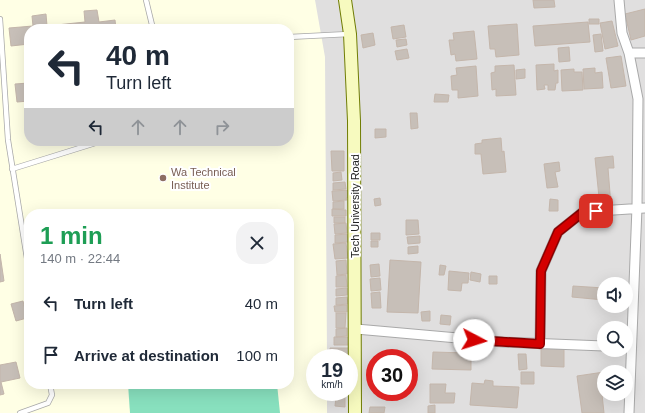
<!DOCTYPE html>
<meta charset="utf-8">
<style>
body{margin:0;font-family:Helvetica,sans-serif;background:#f2f2f3;color:#1f2937;height:100vh;display:flex;flex-direction:column;font-size:15px;white-space:nowrap}
*{box-sizing:border-box;margin:0}
p{font-size:13px;color:#747a83}
.icon{flex:none;width:22px;height:22px;fill:none;stroke:currentColor;stroke-width:2;stroke-linecap:round;stroke-linejoin:round}
.map{position:relative;flex:1;overflow:hidden}
.side{position:absolute;left:24px;top:209px;width:270px;height:180px;display:flex;flex-direction:column;background:#fff;border-radius:16px;box-shadow:0 4px 16px #0002}
.side>*{flex:none}
.top-card{position:absolute;left:24px;top:24px;width:270px;height:122px;border-radius:16px;box-shadow:0 4px 16px #0002;background:#fff;color:#1f2937;overflow:hidden}
.fabs{position:absolute;left:597px;top:277px;display:grid;gap:8px}
.fabs a{display:grid;place-items:center;width:36px;height:36px;border-radius:50%;background:#fff;box-shadow:0 4px 16px #0002;font-size:20px}
.speed{position:absolute;left:306px;top:349px;display:flex;gap:8px;font-size:20px;font-weight:700;text-align:center}
.speed>*{display:grid;place-content:center;width:52px;height:52px;border-radius:50%;background:#fff;box-shadow:0 4px 16px #0002;line-height:1}
.speed small{font-size:10px;font-weight:400}
.speed .limit{border:6px solid #d22;background:#fff;color:#111}
.pin{position:absolute;display:grid;place-items:center;width:34px;height:34px;color:#fff;margin:-17px;border-radius:8px;box-shadow:0 2px 6px #0006}
.me{position:absolute;width:44px;margin:-22px;rotate:95deg;stroke-linejoin:round;filter:drop-shadow(0 0 3px #0008)}
.turn{display:flex;align-items:center;gap:14px;height:84px;padding:0 16px;font-size:18px}
.turn .icon{width:52px;height:52px;stroke-width:2.5}
.turn b{display:block;font-size:28px;line-height:34px}
.lanes{display:flex;align-items:center;height:38px;padding:0 16px;background:#0003;justify-content:center;gap:20px;direction:ltr}
.lanes .off{opacity:.35}
.round{display:grid;place-items:center;flex:none;width:42px;height:42px;border-radius:16px;background:#f2f2f3}
.overview{display:flex;align-items:center;justify-content:space-between;height:68px;padding:0 16px}
h1{font-size:24px;font-weight:800;line-height:30px;color:#1e9e55}
ul{padding:0;list-style:none}
li{display:flex;align-items:center;gap:12px;height:52px;padding:0 16px}
li div{flex:1}
li b{display:block;font-size:15px}
li em{font-style:normal}
.map>svg:first-child{display:block}
.residential{fill:#e0dfdf;fill-rule:evenodd}
.education{fill:#ffffe5;fill-rule:evenodd}
.pitch{fill:#88e0be}
.building{fill:#c7bfb8;stroke:#c4b6ab}
.lines{fill:none;stroke-linecap:round;stroke-linejoin:round}
.lane-casing{stroke:#a9a9a9;stroke-width:6}
.street-casing{stroke:#a9a9a9;stroke-width:11}
.secondary-casing{stroke:#707d05;stroke-width:14}
.lane{stroke:#fff;stroke-width:4.5}
.street{stroke:#fff;stroke-width:9}
.secondary{stroke:#f7fabf;stroke-width:12}
.route-casing{stroke:#8a0000;stroke-width:10}
.route{stroke:#d40000;stroke-width:7}
.education-dot{fill:#8d6e63;stroke:#fff;stroke-width:1.5}
.labels{text-anchor:middle;dominant-baseline:central;stroke-width:4;stroke-linejoin:round;paint-order:stroke}
.education-label{font-size:11px;fill:#785e54;stroke:#fff;text-anchor:start}
.street-label{font-size:11px;fill:#222;stroke:#fff}
</style>
<div class="map">
<svg width="645" height="413" viewBox="0 0 645 413">
<rect width="100%" height="100%" fill="#f2efe9"/>
<path class="residential" d="M0,0H645V413H0ZM29,29H289V141H29ZM29,214H289V384H29ZM604,284H626V306H604ZM604,328H626V350H604ZM315,358H349V392H315ZM375,358H409V392H375ZM604,372H626V394H604Z"/>
<path class="education" d="M0,0H315L325,57L327,358H315V392H327V413H0ZM29,29H289V141H29ZM29,214H289V384H29Z"/>
<path class="pitch" d="M128,384H277L280,413H130Z"/>
<path class="building" d="M533,0H554L555,7L534,8Z
M645,9V36L631,40L625,14Z
M97,10L99,22L115,20L116,29H29V44L11,46L9,28L33,26L32,16L46,14L47,26L85,22L84,11Z
M589,19H599V24H589Z
M612,21L618,46L605,49L600,23Z
M588,22L590,42L535,46L533,26Z
M517,24L519,55L496,57L495,49H490L488,26Z
M404,25L406,37L393,39L391,27Z
M474,31L477,59L456,61L455,54L451,55L449,40H454L453,33Z
M373,33L375,45L363,48L361,35Z
M601,34L603,51L595,52L593,35Z
M406,39L407,45L397,47L396,40Z
M569,47L570,61L559,62L558,48Z
M407,49L409,58L397,60L395,51Z
M621,56L626,86L611,88L606,58Z
M554,64V71L558,70V83H556L555,90H548V85H544L545,89L537,90L536,65Z
M514,65L516,95L496,96V89L492,90L491,73L495,72V66Z
M476,66L478,96L458,98V90H452L451,76L457,75L456,68Z
M595,68V73L602,72L603,88L584,89L583,69Z
M525,69V78L516,79V70Z
M574,69V72H582L583,90L562,91L561,70Z
M29,83V101L17,102L15,84Z
M435,94L449,95L448,102H434Z
M410,113H417L418,128L411,129Z
M375,129H386V137L375,138Z
M501,138L502,152L504,151L506,172L483,174L481,154H475V144L482,143V140Z
M331,151H344V171H332Z
M613,156L614,168H608L611,206L600,207L595,158Z
M559,162L560,171L555,172L558,187L547,188L544,164Z
M341,172L342,180L333,181V173Z
M345,182L346,189L333,190V183Z
M351,190V197L346,198L347,200L333,201L332,191Z
M380,198L381,205L375,206L374,199Z
M550,199L558,200V211H549Z
M344,201V209H333V202Z
M332,209L346,210V216H332Z
M334,217H345V223H334Z
M406,220H418L419,234L406,235Z
M346,223L347,233L335,234L334,224Z
M371,233H380V240H371Z
M347,234L348,242L335,243V235Z
M420,236V243L408,244L407,237Z
M371,241H378V247H371Z
M346,243L348,258L335,259L333,244Z
M418,246V253L408,254V247Z
M0,254L4,281L0,282Z
M346,260L347,274L337,275L336,261Z
M390,260L421,262L418,313L387,312Z
M379,264L380,276L371,277L370,265Z
M440,265L446,266L444,275H439Z
M449,271L469,273L468,283H462L461,291L448,290Z
M471,272L481,274L480,282L470,280Z
M346,275L347,287H336V276Z
M489,276H497V284H489Z
M380,278L381,290L371,291L370,279Z
M573,286L604,288V300L572,297Z
M347,288V295L336,296V289Z
M380,292L381,308H372L371,293Z
M347,297L348,304L336,305V298Z
M23,301L27,318L16,321L11,304Z
M347,305V312H335L334,306Z
M430,311V321H422L421,312Z
M336,313H346L345,328H336Z
M441,315L451,316L450,325L440,324Z
M347,328V336L336,337V329Z
M334,337H349L348,345H334Z
M330,348H349V358H330Z
M541,348L564,349V367L541,366Z
M433,352L467,353V357H471V370L432,369Z
M518,354H526L527,369L519,370Z
M16,362L20,378L1,382L4,394L0,395V365Z
M521,372H534V384H521Z
M604,372V394H602L604,413H582L577,376Z
M485,380L493,381V386L519,387L517,408L470,405L472,383L484,384Z
M430,384H446L445,393H455L454,403H430Z
M336,397H345V407L335,406Z
M435,405V413H428V406Z
M370,407H385L384,413H369Z"/>
<g class="lines">
<g class="lane-casing">
<path id="lane" d="M146,0L153,29
M0,19L8,140L29,271
M289,37L349,34
M12,169L102,141
M20,413L48,403L52,395L50,384"/>
</g>
<g class="street-casing">
<path id="street" d="M619,0L622,33L629,53L638,99L637,207L629,413
M629,53H645
M356,329L503,342L604,346
M540,344L541,271L558,232L583,212L645,208"/>
</g>
<g class="secondary-casing">
<path id="secondary" d="M345,0L350,34L354,121L355,413"/>
</g>
<use href="#lane" class="lane"/>
<use href="#street" class="street"/>
<use href="#secondary" class="secondary"/>
</g>
<g class="lines">
<g class="route-casing">
<path id="route" d="M474,340L540,344L541,271L558,232L583,212L596,211"/>
</g>
<use href="#route" class="route"/>
</g>
<circle class="education-dot" cx="163" cy="178" r="4"/>
<g class="labels">
<g class="education-label">
<text x="171" y="172">Wa Technical<tspan x="171" dy="13">Institute</tspan></text>
</g>
<g class="street-label">
<text transform="translate(355 206) rotate(-90)">Tech University Road</text>
</g>
</g>
</svg>
<div class="fabs">
<a><svg class="icon" aria-label="sound" viewBox="0 0 24 24"><path d="M4 9h4l5-4v14l-5-4H4zM17 9q2 3 0 6"/></svg></a>
<a><svg class="icon" aria-label="search" viewBox="0 0 24 24"><circle cx="10" cy="10" r="6"/><path d="M15 15l6 6"/></svg></a>
<a><svg class="icon" aria-label="layers" viewBox="0 0 24 24"><path d="M12 4l9 5-9 5-9-5zM3 14l9 5 9-5"/></svg></a>
</div>
<div class="speed"><div>19<small>km/h</small></div><div class="limit">30</div></div>
<div class="pin" style="left:596px;top:211px;background:#d93025"><svg class="icon" aria-label="arrive" viewBox="0 0 24 24"><path d="M6 21V4h12l-3 4 3 4H6"/></svg></div>
<svg class="me" style="left:474px;top:340px" viewBox="-20 -20 40 40"><circle r="19" fill="#fff"/><path d="M0-13L10 11 0 6-10 11z" fill="#d40000"/></svg>
<div class="top-card">
<div class="turn"><svg class="icon" aria-label="left" viewBox="0 0 24 24"><path d="M17 20v-9H6M10 6l-5 5 5 5"/></svg><div><b>40 m</b>Turn left</div></div>
<div class="lanes"><svg class="icon" aria-label="left" viewBox="0 0 24 24"><path d="M17 20v-9H6M10 6l-5 5 5 5"/></svg><svg class="icon off" aria-label="ahead" viewBox="0 0 24 24"><path d="M12 20V5M6 11l6-6 6 6"/></svg><svg class="icon off" aria-label="ahead" viewBox="0 0 24 24"><path d="M12 20V5M6 11l6-6 6 6"/></svg><svg class="icon off" aria-label="right" viewBox="0 0 24 24"><path d="M7 20v-9h11M14 6l5 5-5 5"/></svg></div>
</div>
<section class="side">
<div class="overview"><div><h1>1 min</h1><p>140 m · 22:44</p></div><a class="round"><svg class="icon" aria-label="close" viewBox="0 0 24 24"><path d="M6 6l12 12M18 6L6 18"/></svg></a></div>
<ul>
<li><svg class="icon" aria-label="left" viewBox="0 0 24 24"><path d="M17 20v-9H6M10 6l-5 5 5 5"/></svg><div><b>Turn left</b></div><em>40 m</em></li>
<li><svg class="icon" aria-label="arrive" viewBox="0 0 24 24"><path d="M6 21V4h12l-3 4 3 4H6"/></svg><div><b>Arrive at destination</b></div><em>100 m</em></li>
</ul>
</section>
</div>
